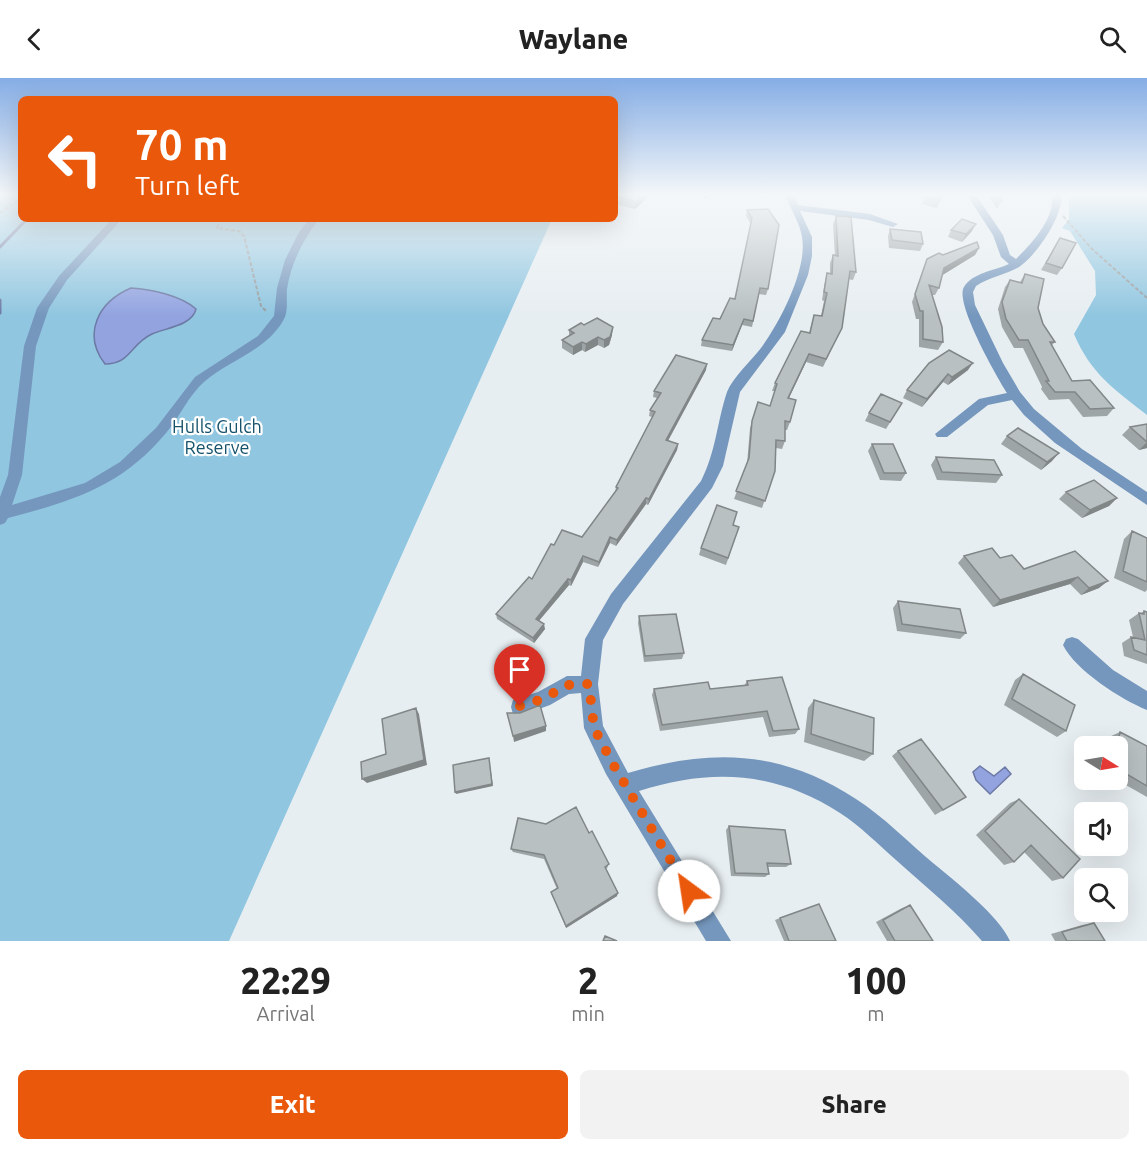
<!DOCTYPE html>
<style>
body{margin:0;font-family:Ubuntu,sans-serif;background:#f2f2f2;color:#222;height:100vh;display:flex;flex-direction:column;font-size:22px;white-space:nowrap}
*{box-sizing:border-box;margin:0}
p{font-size:20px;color:#767676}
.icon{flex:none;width:33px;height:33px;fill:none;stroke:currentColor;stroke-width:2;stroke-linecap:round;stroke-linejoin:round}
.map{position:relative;height:863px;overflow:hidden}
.sheet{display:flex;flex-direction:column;background:#fff;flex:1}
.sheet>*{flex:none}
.banner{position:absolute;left:18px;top:18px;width:600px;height:126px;border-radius:9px;box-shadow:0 6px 24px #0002;background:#ea580c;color:#fff;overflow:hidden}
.needle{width:39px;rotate:101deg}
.tools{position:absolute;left:1074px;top:658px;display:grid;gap:12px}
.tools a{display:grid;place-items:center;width:54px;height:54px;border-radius:9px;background:#fff;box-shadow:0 6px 24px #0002;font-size:30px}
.pin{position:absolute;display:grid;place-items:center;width:51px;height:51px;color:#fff;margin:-62px -26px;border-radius:50% 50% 50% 0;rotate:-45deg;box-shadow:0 0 6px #0007}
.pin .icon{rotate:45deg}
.me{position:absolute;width:66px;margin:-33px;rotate:329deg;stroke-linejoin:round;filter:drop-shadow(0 0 4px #0008)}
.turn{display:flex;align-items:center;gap:21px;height:126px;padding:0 18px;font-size:27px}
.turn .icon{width:78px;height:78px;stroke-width:2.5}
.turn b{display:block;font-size:42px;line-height:51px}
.eta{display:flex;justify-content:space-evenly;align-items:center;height:102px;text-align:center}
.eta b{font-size:36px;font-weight:800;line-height:42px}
.button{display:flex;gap:12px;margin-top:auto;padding:12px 18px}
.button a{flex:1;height:69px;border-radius:9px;background:#ea580c;color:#fff;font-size:24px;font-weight:800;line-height:69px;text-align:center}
.button a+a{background:#f2f2f2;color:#222}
header{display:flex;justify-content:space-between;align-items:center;height:78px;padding:0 18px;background:#fff;font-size:27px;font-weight:800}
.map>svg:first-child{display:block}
.green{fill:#90c6e0}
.water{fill:#92a3e0;stroke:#6c79a4;stroke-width:1.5}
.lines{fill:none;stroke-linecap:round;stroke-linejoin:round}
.stream{stroke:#6c79a4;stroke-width:3}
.path{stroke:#979c9f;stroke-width:2;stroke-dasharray:4 2;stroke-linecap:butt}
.minor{fill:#7597bd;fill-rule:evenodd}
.wall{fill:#9ea5a6}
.shaded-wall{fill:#818687}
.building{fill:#b8c0c1;stroke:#818687;stroke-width:1.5}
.route{stroke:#ea580c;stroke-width:10;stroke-dasharray:0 18}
.labels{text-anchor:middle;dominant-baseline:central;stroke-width:4.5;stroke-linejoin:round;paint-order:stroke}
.park-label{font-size:18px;fill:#15526b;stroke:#fff}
</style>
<header><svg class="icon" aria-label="back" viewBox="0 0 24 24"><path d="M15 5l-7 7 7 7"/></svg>Waylane<svg class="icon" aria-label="search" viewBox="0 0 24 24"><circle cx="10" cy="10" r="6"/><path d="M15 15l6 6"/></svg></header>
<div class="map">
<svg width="1147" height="863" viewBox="0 0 1147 863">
<rect width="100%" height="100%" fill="#e7eef1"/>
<path class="green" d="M0,117H21V141H552L229,863H0Z
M1069,117H1147V337C1114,311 1091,296 1074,256L1096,217L1095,193L1070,153L1062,150L1069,141Z"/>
<path class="water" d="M131,210C151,211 182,218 196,231C192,248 165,250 152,256C130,266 131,286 105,286C82,256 98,224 131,210Z
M980,688L994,698L1005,689L1011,696L990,716L976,702L973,694Z"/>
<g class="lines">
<path class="stream" d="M0,169L27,141
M0,222V235"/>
<path class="path" d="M0,135L21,121
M1063,138L1092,171L1147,220
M217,141L219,145L217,150L239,153L244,158L261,228L267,234"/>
<path class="minor" d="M785,117H794L798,127L870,136L898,146L893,149L869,142L800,133L812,159V178L808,197L785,254L740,314L723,388L712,410L623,526L603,562L598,606L603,648L628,695C712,670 781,672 856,721C884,739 908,764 933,785C955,803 999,838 1010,863H982C956,833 925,808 896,782C878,766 860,748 840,735C775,693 711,690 639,713L731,863H706L606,696L584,650L581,615L569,616L550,627L520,638L513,636L511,629L513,622L538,614L567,598H581L585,561L611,516L701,403C716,374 717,344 727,314C733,299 751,283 761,270C779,246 808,191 802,159C800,145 790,130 785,117Z
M967,117H976L1003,157L1010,177L1016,181C1031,166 1055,141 1052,117H1061C1064,137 1036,178 1019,189C1006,197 989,199 976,208L973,214L975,227L1003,285L1020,314L1034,331L1082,371L1147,414V427L1055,365L1024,337L1012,322L988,327L947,359H937L935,356L979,321L1007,315C997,299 954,224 964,209C972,195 996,192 1009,186L1001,179L993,157Z
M112,141H122L67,202L49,230L36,268L22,397L12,427L85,405L120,384L156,350L195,299L258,258L274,238L277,210L285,182L298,156L309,141H319C303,162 291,185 287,211C286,222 289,233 283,243C265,273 230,282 204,304C188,318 180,339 166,355C122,408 73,423 8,440L5,445L0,447V419L8,397L24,268L37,230L59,198Z
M1072,559L1078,561L1113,592L1147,613V632C1122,622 1075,592 1063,567L1066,561Z"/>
</g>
<path class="wall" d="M617,117H648V119L635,131L615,126L616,118Z
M698,117H710L707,121Z
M925,117H943L937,130L922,126Z
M988,117H1001V123L997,131Z
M768,131V211L766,217L759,216L752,249L742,247L732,273L701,268L702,262L735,221L751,146L746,138L747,132Z
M836,138L856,194L853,202L848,201L842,250L823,289L806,284L789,320L790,344L787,352H785V363L782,371L776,370L775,393L762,430L734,421L747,386L750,350L758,324L770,328L775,313H772L775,305L809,255L814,237L821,238L824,223L822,222L825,203L827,195H830V185L833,177L835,178L833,146Z
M890,151L923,166L920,173L889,170L888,158Z
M951,152L972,153L962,164L948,159Z
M1060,160L1062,190L1057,197L1041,192Z
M979,170L975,177L942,197L939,210L935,217H932L943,264L938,272L919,269V241H916L912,224L927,181L943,177Z
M1025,196L1038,230L1043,246L1055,264L1052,267L1072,303L1114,330L1107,338L1083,339L1069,321L1049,322L1041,311L1042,309L1023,270H1014L1002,249L998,231L1005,209L1010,202L1020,204Z
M584,247L612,257L609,267L604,270L598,267L585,274L582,272L573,277L562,270V262L569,258V252Z
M929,285L968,292L948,307L943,304L922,329L903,320L907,312Z
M706,292L668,363L678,366L677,372L648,427L646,426L616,468L610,465L598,489L583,484L571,508L569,507L539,543L545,551L534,565L497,541L496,536L532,501L554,467L582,459L615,415L616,409L652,339L649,338L650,332L657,320L653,319L654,313Z
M902,325L886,351L865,343L869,335Z
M1147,346V370L1139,372L1122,357L1130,349Z
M1007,358L1052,383L1041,392L1001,366Z
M872,366L906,395L901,403L880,402L868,373Z
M936,379L1002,397L996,405L937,402L931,387Z
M1066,414L1117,420L1109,428L1082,440L1059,421Z
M733,447L739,449L726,487L699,477L701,470Z
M1132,453L1147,460V512L1145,514L1114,500L1124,461Z
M1075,473L1099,510L1081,517L1070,506L993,529L958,485L964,478L1000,480L1024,491Z
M898,523L966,555L960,561L897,553L893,530Z
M1144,533L1147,534V586L1124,578L1122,565L1131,559H1133L1129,542L1139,535H1141Z
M639,538L684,575L682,581L644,584L638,545Z
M1023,596L1066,653L1057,659L1004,627L1015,602Z
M747,603L799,651L795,656L769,659L763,639L660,653L652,617L654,611H710L744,608Z
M814,622L873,676L864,683L804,664L808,630Z
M1120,654L1147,668V719L1117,702L1118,669H1107L1109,659Z
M898,673L966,719L935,737L892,678Z
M1019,721L1063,800L1052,803L1024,774L1014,784L1004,787L976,757L1010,725Z
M729,748L791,786L786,789H768L769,796L765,799L731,798L726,752Z
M589,755L608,789L606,791L617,818L566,850L552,817L551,814L557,811L544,781L513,774L511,771Z
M910,827L933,863H887L876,844L902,830Z
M780,840L836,863H784L775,842Z
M1094,845L1105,863H1055L1051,856L1082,847Z"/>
<path class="shaded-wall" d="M642,117H648V119L635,131L636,124Z
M976,146L972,153L962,164L966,156Z
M979,170L975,177L941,198L944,190Z
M744,241L742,247L732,273L733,267Z
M613,249L612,257L609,267L604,270V262Z
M598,259V267L585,274L586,266Z
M582,264V272L573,277V269Z
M809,276L806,284L785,328L788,320Z
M973,285L968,292L948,307L952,299Z
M707,286L706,292L665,368L666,362Z
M948,296L943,304L922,329L927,321Z
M1147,364V370L1139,372Z
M678,366L677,372L648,427L649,421Z
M1059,375L1052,383L1041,392L1047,384Z
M646,420V426L616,468L617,462Z
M1117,420L1109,428L1082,440L1090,432Z
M610,459V465L598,489L599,484Z
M583,478V484L571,508V502Z
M1078,499L1070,506L993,529L1000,522Z
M568,501L569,507L536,546V541Z
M1108,503L1099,510L1081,517L1089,510Z
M544,546L545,551L534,565L533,560Z
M416,630L419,636L427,687L367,705L362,701L424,682Z
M546,648V653L514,664L513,658Z
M489,680L493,708L456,716L455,714Z
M618,815L617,818L566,850V848Z"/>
<path class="building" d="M617,117H642L636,124L616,118Z
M925,117H943L940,122L925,119Z
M997,117H1001V123Z
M768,131L779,147L768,211L760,210L753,243L744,241L733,267L702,262L713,240L720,241L730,220L735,221L752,140L747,132Z
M836,138L851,139L856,194L850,193L842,250L826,281L809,276L788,320L796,322L790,344L785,343V363L776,362L775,393L765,423L736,413L749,380L752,343L758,324L770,328L777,306L775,305L801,253L810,255L814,237L822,238L827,215L824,214L827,195L832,196L833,177L838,178Z
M962,141L976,146L966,156L951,152Z
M890,151L921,154L923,166L892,162Z
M1060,160L1076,165L1062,190L1046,185Z
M977,164L979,170L944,190L939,210L929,207L942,249L943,264L923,261V233H920L915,216L927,181L939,175L943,177Z
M1025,196L1044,201L1038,230L1043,246L1055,264H1050L1072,303L1090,302L1114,330L1090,331L1075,314H1055L1046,303H1049L1028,262H1019L1006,241L1002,224L1010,202L1022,205Z
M597,240L613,249L610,259L604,262L598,259L586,266L582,264L573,269L562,262L574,255L569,252L581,245L584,247Z
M949,272L973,285L952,299L948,296L927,321L907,312L929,285Z
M676,277L707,286L666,362L678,366L649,421L646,420L617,462L610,459L599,484L583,478L571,502L568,501L536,541L544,546L533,560L496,536L529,499L532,501L551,466L554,467L562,452L582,459L618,410L616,409L655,334L650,332L661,315L654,313Z
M881,316L902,325L890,344L869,335Z
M1147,346V364L1130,349Z
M1018,350L1059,375L1047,384L1007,358Z
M872,366H893L906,395H884Z
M936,379L994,382L1002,397L942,394Z
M1094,402L1117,420L1090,432L1066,414Z
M717,427L737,434L733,447L739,449L728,480L701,470Z
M1132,453L1147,460V504L1123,493Z
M992,470L1000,480L1012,477L1024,491L1075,473L1108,503L1089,510L1078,499L1000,522L964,478Z
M898,523L960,531L966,555L902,546Z
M1144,533L1147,534V577L1134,572L1131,559L1145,562L1139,535L1144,536Z
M676,536L684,575L645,578L639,538Z
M1023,596L1075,627L1066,653L1012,621Z
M782,599L799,651L773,653L767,633L662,647L654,611L708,604L710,611L748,607L747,603Z
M814,622L874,640L873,676L811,656Z
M540,627L546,648L513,658L507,635H520Z
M416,630L424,682L362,701L361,684L386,676L382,641Z
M1120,654L1147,668V708L1118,691L1117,669Z
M921,661L966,719L943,732L898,673Z
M489,680L492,706L455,714L453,687Z
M1019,721L1080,781L1063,800L1031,767L1014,784L985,753Z
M576,729L589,755L592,753L609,786L605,789L618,815L566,848L551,814L558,810L544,777L511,771L518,740L546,746Z
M729,748L785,752L791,786L767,785L769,796L735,795Z
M819,826L836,863H789L780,840Z
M910,827L933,863H895L883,842Z
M1094,845L1105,863H1067L1062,854Z
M605,858L617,863H603Z"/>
<linearGradient id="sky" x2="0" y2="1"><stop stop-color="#85ade5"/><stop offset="0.49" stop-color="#f4f7f9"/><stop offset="1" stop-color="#f4f7f9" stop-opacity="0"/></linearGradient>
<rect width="1147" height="238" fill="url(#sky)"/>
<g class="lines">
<path class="route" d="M520,628L543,621L567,607L589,606L594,650L614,688L689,813"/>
</g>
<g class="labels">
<g class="park-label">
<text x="217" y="348">Hulls Gulch<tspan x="217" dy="21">Reserve</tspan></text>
</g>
</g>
</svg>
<div class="tools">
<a><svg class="needle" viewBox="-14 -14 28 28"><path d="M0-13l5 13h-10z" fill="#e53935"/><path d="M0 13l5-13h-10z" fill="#767676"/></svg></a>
<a><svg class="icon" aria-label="sound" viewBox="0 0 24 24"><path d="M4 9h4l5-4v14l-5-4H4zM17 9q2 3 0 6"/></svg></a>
<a><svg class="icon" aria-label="search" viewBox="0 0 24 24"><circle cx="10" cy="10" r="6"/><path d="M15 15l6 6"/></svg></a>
</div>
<div class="pin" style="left:520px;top:628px;background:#d93025"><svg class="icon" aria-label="arrive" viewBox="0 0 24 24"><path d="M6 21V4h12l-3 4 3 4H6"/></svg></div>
<svg class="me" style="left:689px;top:813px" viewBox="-20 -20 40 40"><circle r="19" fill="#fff"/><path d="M0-13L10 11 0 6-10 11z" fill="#ea580c"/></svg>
<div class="banner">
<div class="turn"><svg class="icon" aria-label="left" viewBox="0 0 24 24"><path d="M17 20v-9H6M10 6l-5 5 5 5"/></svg><div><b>70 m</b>Turn left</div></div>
</div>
</div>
<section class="sheet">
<div class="eta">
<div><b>22:29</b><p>Arrival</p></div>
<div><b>2</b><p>min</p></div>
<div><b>100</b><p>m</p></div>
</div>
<div class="button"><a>Exit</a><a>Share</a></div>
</section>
